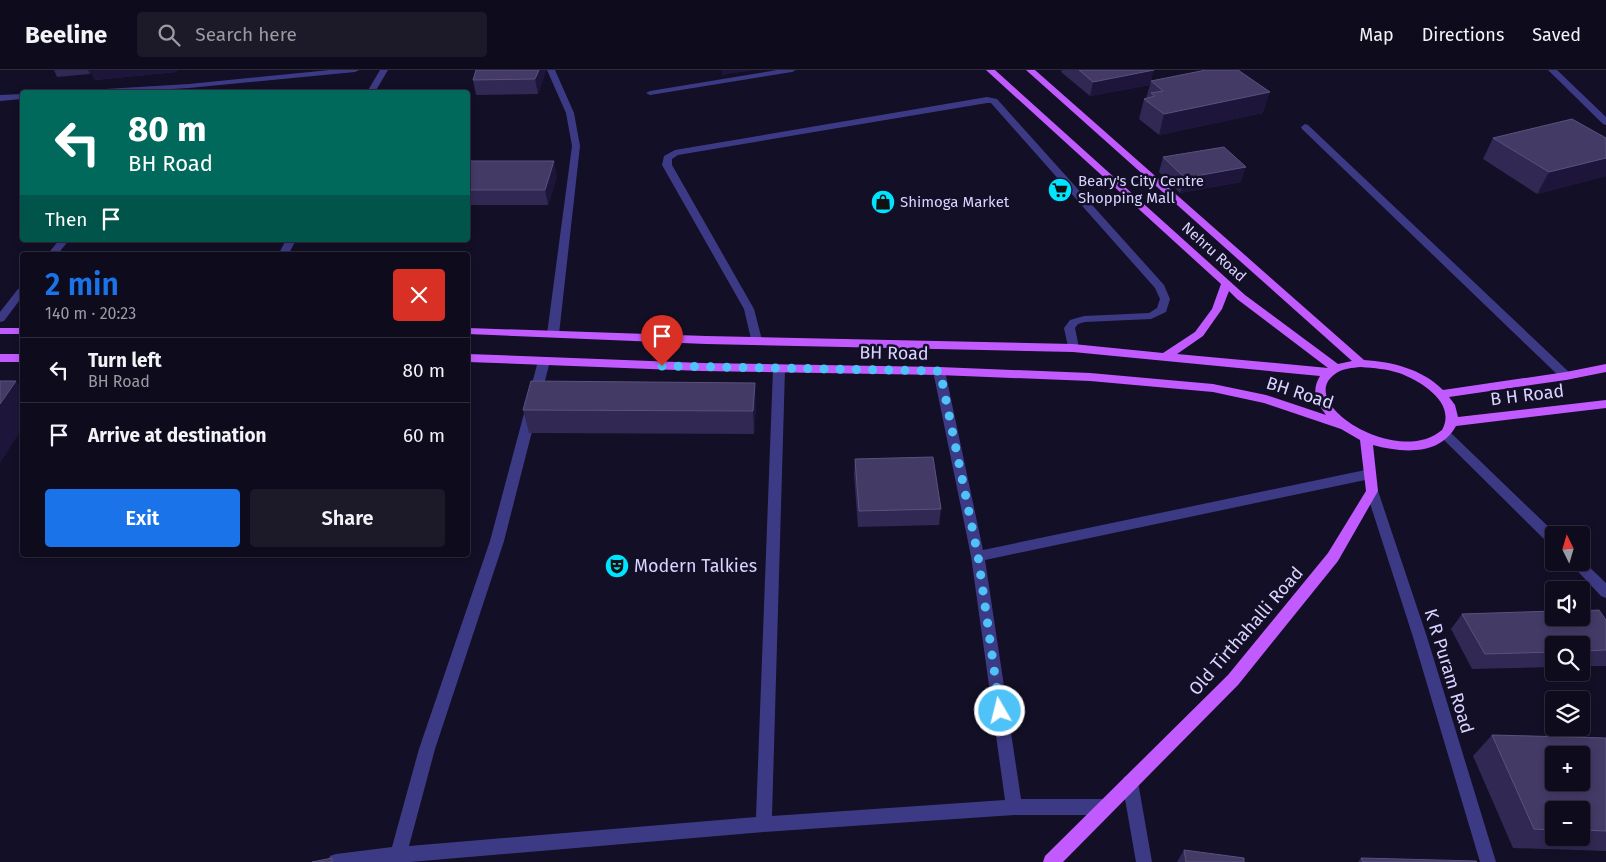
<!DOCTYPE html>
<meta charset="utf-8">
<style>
body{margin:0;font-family:"Fira Sans",sans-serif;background:#1c1929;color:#f1f3f6;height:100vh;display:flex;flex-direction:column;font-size:19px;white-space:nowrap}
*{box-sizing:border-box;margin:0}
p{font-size:16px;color:#9b9ba3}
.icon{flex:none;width:28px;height:28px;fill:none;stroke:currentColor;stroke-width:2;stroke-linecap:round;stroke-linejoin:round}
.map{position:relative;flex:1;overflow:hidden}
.panel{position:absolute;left:20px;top:182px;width:450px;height:305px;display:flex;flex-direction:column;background:#0e0b1c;border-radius:5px;box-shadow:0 2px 8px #0003,0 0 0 1px #2e2b3b}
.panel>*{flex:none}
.guide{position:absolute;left:20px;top:20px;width:450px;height:152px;border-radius:5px;box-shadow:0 2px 8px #0003,0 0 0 1px #2e2b3b;background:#00695c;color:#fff;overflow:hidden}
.needle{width:32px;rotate:355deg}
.buttons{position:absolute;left:1545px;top:456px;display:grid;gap:10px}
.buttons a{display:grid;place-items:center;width:45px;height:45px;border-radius:5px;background:#0e0b1c;box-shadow:0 2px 8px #0003,0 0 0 1px #2e2b3b;font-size:25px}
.pin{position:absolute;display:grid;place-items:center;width:42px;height:42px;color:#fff;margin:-51px -21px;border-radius:50% 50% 50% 0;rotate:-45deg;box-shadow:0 0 5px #0007}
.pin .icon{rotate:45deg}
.me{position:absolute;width:55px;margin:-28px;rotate:352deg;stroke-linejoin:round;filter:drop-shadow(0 0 4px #0008)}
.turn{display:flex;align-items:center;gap:18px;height:105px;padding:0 25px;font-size:22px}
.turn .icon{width:65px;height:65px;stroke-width:2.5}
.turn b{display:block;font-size:35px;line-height:42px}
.then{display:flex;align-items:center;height:48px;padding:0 25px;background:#0003;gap:10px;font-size:19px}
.round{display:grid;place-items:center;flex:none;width:52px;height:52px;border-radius:5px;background:#1c1929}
.overview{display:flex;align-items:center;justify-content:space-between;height:85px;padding:0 25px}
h1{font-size:30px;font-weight:600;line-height:38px;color:#1a73e8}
.button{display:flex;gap:10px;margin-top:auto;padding:10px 25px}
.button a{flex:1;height:58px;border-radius:5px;background:#1a73e8;color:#fff;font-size:20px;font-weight:600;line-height:58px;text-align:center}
.button a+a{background:#1c1929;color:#f1f3f6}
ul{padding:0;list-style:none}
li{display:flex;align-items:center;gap:15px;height:65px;padding:0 25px;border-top:1px solid #2e2b3b}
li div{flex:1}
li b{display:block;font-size:19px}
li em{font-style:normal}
header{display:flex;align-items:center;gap:30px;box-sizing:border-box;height:70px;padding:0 25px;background:#0e0b1c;border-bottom:1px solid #2e2b3b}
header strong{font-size:24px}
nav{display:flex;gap:28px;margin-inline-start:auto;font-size:18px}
.search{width:350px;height:45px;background:#1c1929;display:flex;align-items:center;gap:12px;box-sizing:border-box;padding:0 18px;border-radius:5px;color:#9b9ba3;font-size:19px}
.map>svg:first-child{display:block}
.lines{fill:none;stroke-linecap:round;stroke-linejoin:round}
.minor{fill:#3d3a85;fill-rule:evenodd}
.major{fill:#c25bff;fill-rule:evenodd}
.wall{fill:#312854;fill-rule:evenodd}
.shaded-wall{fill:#1d163a}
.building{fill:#433a66;stroke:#5a527e;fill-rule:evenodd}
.route{stroke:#4fc3f7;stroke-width:9;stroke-dasharray:0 16.2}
.labels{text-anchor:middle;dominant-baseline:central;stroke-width:5;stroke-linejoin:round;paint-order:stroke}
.far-poi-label{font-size:15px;fill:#d9d4ff;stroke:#130f26;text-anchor:start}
.far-street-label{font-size:15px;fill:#d9d4ff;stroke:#130f26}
.street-label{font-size:18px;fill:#d9d4ff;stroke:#130f26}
.poi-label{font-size:18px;fill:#d9d4ff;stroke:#130f26;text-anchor:start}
</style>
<header>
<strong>Beeline</strong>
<div class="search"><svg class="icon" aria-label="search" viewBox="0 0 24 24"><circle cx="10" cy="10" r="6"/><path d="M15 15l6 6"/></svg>Search here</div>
<nav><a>Map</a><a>Directions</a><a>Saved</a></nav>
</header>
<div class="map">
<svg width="1606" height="792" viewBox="0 0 1606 792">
<rect width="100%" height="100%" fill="#130f26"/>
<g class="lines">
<path class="minor" d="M330,0H359L355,2L189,18L121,22H84L88,20L189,14Z
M380,0H388L375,22H367Z
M547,0H555L574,43L580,76L559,264L553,267L547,264L572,76L566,43Z
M777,0H796L792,2L650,25L646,23L650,21Z
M1548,0H1557L1606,47V55L1603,54Z
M22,24V29L0,31V25Z
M987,27L997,29L1164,215L1170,229L1166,242L1151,249L1085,252L1078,254L1075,258L1079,278L1073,282L1069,281L1064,258L1070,250L1084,246L1149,243L1157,238L1160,229L1155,218L991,33H987L678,85L672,89V95L754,239L762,270L760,273H752L744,239L662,95L664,86L675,80Z
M1305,54L1308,55L1570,303L1572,306L1570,309H1562L1302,59L1301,57Z
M59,170H69L57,185H47Z
M286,170H296L288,185H278Z
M22,218V227L4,251L0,252V242L18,219Z
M544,287L550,291L504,471L435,679L409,776L756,747L773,299L775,296H783L785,299L772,746L1005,730L971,486L933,301L935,298H943L945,301L983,480L1370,399L1374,401L1376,404L1374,407L1370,409L985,490L1021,729H1105L1111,732L1113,737L1111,742L1105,745H1014L764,762L410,792H328L330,786L336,784L392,777L419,679L490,471L538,291Z
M1446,361L1450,362L1557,465H1554V475L1549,474L1442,368L1440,365Z
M1372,416L1377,418L1378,421L1427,567L1496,792H1480L1413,567L1366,421L1367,418Z
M1581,489L1606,513V528L1601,526L1569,492H1581Z
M1130,705L1136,707L1138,712L1152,792H1136L1122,712L1124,707Z"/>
<path class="major" d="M986,0H995L1245,225L1338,294L1352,291L1026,0H1035L1364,290C1393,292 1422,299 1443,320L1566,302L1606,294V302L1566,310L1449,327L1455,335L1458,347L1606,330V338L1456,356C1440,386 1402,383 1373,375L1378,421L1338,491L1238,615L1063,792H1043L1045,786L1228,605L1328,483L1366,421L1360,370L1341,359L1264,333L1213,322L1090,311L939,305L702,301L468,292V284L702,293L939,297L1090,303L1213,314L1266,325L1326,345C1316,332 1311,321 1320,306L1073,282L706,274L468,264V258L706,266L1073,274L1163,283L1195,262L1212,239L1221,214ZM1229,221L1237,229L1328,298L1177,284L1203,266L1222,239ZM1361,297C1374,298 1387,299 1399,303C1421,311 1457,333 1442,360C1398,398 1294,333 1335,304C1343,298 1352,298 1361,297Z
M0,258H22V264H0Z
M0,284H22V292H0Z"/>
</g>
<path class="wall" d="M54,0H177L176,2L95,10L91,2L90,4L57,7Z
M476,0H546L538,24L476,25L473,10Z
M1062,0H1153L1151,11L1263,43L1159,65L1139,49L1144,29L1146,28L1150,15L1090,26L1061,2Z
M1493,68H1606V106L1537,124L1483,89Z
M1163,87L1241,112L1180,123L1159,102Z
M468,91L557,106L548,135H468Z
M756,336L754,364L529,363L523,340Z
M855,389L941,439L939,455L858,457L854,405Z
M382,485H448L447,488Z
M1462,544L1606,550V596H1581V575H1554V597L1472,599L1451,559Z
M1492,665L1606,668V781L1513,778L1473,686ZM1554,740H1581V768H1554Z
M1184,780L1244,792H1177Z
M1361,788L1477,792H1358Z"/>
<path class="shaded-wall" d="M88,0H177L176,2L95,10L91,2L90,4Z
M539,0H546L538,24L535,9Z
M721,0H755L722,5Z
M1154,0L1150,15L1090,26L1093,12Z
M1270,22L1263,43L1159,65L1164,44Z
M1606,88V106L1537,124L1549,102Z
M554,91L557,106L548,135L545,120Z
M1246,97L1241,112L1180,123L1185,108Z
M16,311L22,320V359L0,393V334Z
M755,313L756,336L754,364L753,341Z
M468,413L471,423L468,432Z"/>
<path class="building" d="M476,0H539L535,9L473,10Z
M1079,0H1154L1093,12Z
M1206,0H1238L1270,22L1164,44L1144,29L1155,26L1151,23L1163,21L1151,11Z
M460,21V22H422Z
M1572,49L1606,68V88L1549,102L1493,68Z
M1224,77L1246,97L1185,108L1163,87Z
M468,91H554L545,120H468Z
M0,311H16L0,334Z
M531,311L755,313L753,341L523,340Z
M933,387L941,439L859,441L855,389Z
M1599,540L1606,550V580L1581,581V575H1554V582L1485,584L1462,544L1554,541V548H1581V541Z
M1492,665L1606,668V761L1581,760V740H1554V760L1534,759ZM1554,685H1581V712H1554Z
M1184,780L1244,788V792H1186Z
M332,788V792H312Z
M1361,788L1476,791L1477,792H1363Z"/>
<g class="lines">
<path class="route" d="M662,296L940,301L978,486L1000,641"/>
</g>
<defs>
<g id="supermarket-disc" transform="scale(1.25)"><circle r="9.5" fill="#00e5ff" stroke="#130f26"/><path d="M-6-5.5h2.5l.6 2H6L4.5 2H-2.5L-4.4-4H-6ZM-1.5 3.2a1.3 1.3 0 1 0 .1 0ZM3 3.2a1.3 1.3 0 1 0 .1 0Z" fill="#111"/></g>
<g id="shop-disc" transform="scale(1.25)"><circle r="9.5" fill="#00e5ff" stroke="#130f26"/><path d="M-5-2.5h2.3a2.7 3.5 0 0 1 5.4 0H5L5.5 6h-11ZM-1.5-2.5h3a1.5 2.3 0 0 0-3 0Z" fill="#111"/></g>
<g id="theatre-disc" transform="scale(1.25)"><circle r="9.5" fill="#00e5ff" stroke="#130f26"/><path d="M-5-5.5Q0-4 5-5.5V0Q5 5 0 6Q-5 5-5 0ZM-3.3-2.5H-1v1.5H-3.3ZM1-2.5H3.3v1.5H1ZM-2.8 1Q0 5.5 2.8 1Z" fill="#111"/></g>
</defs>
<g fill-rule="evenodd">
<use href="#supermarket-disc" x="1060" y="120"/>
<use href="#shop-disc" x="883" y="132"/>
<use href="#theatre-disc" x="617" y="496"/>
</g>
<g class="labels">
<g class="far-poi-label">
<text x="1078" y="111">Beary's City Centre<tspan x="1078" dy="17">Shopping Mall</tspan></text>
<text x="900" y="132">Shimoga Market</text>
</g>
<g class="far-street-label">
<text transform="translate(1214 182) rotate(42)">Nehru Road</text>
</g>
<g class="street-label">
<text transform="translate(894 283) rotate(1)">BH Road</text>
<text transform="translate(1300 323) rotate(18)">BH Road</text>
<text transform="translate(1527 325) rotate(-7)">B H Road</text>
<text transform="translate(1246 561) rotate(-49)">Old Tirthahalli Road</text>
<text transform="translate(1449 601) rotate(73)">K R Puram Road</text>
</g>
<g class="poi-label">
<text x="634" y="496">Modern Talkies</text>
</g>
</g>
</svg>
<div class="buttons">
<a><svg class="needle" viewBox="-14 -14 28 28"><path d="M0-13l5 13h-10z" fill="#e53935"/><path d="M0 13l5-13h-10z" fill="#9b9ba3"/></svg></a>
<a><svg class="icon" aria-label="sound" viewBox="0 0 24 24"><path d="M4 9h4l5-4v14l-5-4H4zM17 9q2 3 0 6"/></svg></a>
<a><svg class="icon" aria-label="search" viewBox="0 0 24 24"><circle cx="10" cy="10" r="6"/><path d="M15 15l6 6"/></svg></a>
<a><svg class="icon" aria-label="layers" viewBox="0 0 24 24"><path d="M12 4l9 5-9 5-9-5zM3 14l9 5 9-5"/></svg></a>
<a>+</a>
<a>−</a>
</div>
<div class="pin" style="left:662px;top:296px;background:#d93025"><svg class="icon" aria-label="arrive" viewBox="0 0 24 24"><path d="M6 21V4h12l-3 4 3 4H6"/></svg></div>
<svg class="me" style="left:1000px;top:641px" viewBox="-20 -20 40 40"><circle r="17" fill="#4fc3f7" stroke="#fff" stroke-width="3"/><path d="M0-11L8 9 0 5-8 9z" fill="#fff"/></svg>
<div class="guide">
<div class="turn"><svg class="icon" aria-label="left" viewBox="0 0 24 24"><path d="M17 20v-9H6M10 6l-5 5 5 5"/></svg><div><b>80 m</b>BH Road</div></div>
<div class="then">Then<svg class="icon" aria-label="arrive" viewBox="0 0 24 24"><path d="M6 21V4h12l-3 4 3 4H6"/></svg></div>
</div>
<section class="panel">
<div class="overview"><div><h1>2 min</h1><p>140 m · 20:23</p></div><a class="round" style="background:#d93025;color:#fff"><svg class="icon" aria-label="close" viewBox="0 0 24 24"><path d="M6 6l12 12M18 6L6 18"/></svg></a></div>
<ul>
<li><svg class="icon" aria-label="left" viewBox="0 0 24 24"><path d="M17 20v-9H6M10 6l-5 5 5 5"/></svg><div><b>Turn left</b><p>BH Road</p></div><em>80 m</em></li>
<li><svg class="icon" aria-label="arrive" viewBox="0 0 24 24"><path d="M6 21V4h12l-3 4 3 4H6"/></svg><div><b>Arrive at destination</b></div><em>60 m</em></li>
</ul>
<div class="button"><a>Exit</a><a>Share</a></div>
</section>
</div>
